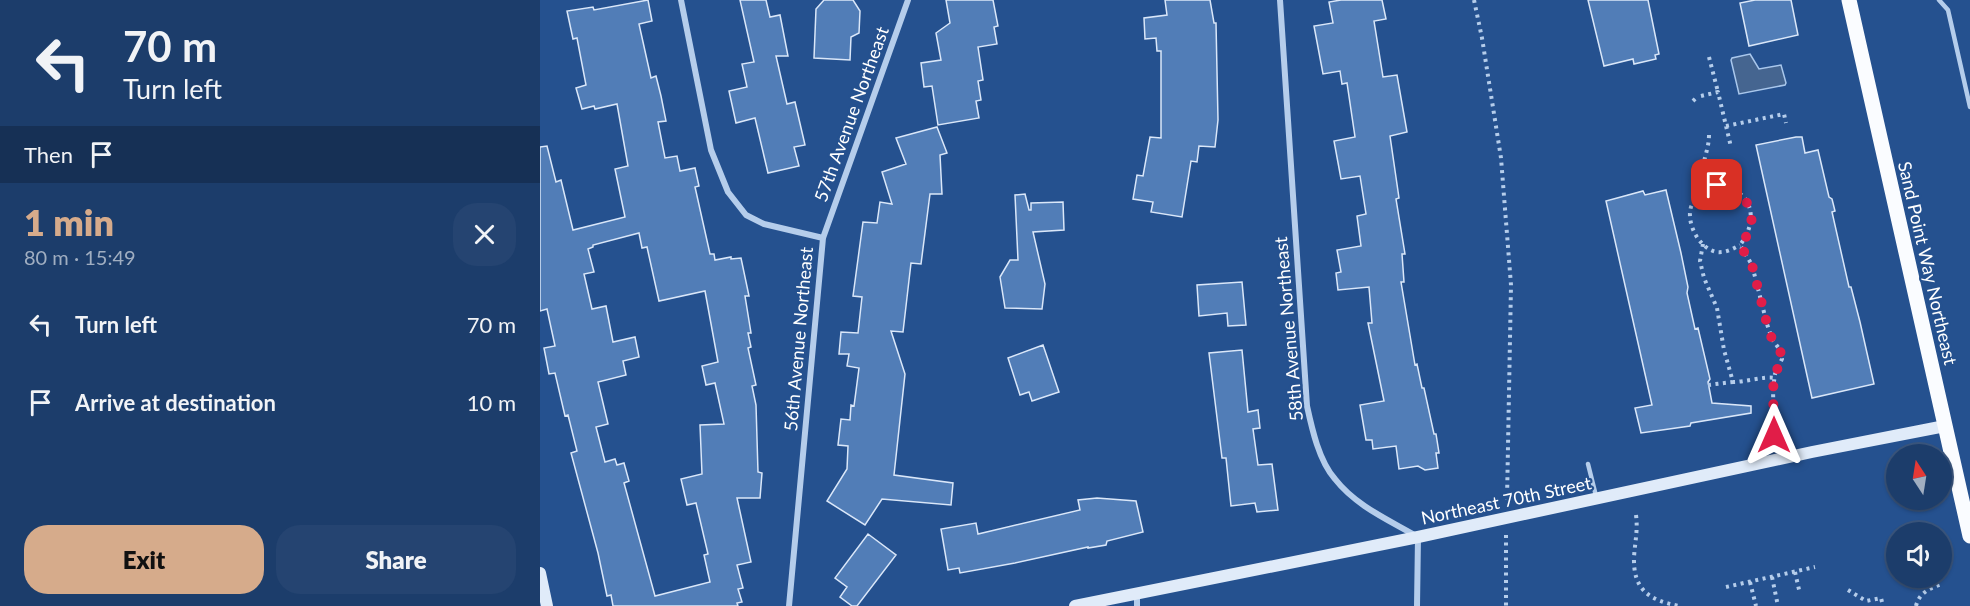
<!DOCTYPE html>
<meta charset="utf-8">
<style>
body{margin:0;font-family:Lato,sans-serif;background:#254471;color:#f1f3f6;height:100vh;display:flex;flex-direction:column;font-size:22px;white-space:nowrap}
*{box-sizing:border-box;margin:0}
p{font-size:20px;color:#a0aec1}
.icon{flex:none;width:33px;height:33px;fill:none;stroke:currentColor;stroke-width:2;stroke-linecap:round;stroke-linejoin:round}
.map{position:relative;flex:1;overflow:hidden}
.side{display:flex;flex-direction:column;background:#1c3d6b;width:540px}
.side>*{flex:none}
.top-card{background:#1c3d6b;color:#f1f3f6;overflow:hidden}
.needle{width:39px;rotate:348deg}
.controls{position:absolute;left:1346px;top:444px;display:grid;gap:12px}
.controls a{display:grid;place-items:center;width:66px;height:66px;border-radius:50%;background:#1c3d6b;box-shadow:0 2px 4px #0004,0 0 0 2px #3a567e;font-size:30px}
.pin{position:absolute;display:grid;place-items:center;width:51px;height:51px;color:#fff;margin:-26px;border-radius:12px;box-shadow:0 3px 9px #0006}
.me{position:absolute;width:66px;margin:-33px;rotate:0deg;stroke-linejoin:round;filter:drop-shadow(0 0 4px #0008)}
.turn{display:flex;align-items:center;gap:21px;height:126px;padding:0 24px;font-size:27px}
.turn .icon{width:78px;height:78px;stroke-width:2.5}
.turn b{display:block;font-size:42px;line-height:51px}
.then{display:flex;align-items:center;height:57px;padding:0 24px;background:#0003;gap:12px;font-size:22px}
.round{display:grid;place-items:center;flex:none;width:63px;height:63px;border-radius:24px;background:#254471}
.summary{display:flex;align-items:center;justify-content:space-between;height:102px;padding:0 24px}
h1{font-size:36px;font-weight:800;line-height:45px;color:#d6ab8b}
.primary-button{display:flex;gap:12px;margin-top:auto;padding:12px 24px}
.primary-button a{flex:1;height:69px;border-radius:24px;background:#d6ab8b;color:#111;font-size:24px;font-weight:800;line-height:69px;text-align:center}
.primary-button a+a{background:#254471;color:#f1f3f6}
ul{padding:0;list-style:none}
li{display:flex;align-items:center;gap:18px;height:78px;padding:0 24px}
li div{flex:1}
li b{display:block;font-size:22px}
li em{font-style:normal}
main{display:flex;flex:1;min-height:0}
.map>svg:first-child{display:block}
.water{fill:#456590;stroke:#a9c7ec;stroke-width:1.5}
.building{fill:#517db7;stroke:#dae7f9;stroke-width:1.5;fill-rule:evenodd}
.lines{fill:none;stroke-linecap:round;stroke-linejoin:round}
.path{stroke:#b5cdeb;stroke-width:4;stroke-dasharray:3 4.5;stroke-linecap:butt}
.lane{stroke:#b5cdeb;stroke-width:4.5}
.street{stroke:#b5cdeb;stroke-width:6}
.secondary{stroke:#e0ebf9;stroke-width:12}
.primary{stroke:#fafcff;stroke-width:15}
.route{stroke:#e11d48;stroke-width:10;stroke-dasharray:0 18}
.labels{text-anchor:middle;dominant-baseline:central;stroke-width:4.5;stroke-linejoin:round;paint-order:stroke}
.street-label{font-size:18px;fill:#fff;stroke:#25518f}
</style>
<main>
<section class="side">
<div class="top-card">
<div class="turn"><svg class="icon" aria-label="left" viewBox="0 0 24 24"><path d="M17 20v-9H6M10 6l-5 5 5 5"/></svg><div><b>70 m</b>Turn left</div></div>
<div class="then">Then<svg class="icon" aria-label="arrive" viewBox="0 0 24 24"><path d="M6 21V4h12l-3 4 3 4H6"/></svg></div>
</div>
<div class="summary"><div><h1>1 min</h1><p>80 m · 15:49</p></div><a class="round"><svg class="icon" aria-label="close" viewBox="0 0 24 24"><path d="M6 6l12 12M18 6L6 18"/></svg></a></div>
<ul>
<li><svg class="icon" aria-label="left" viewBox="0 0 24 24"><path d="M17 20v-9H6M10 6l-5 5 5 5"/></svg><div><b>Turn left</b></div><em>70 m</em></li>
<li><svg class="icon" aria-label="arrive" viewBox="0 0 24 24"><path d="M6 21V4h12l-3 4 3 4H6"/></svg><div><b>Arrive at destination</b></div><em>10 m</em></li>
</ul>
<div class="primary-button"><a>Exit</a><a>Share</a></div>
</section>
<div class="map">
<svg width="1430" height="606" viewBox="0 0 1430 606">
<rect width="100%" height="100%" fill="#25518f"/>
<path class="water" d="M1210,54L1219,69L1241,65L1246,83L1245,85L1199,94L1191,60L1192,58Z"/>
<path class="building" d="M108,0L112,21L99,24L111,78L116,76L121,96L126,121L118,122L125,158L137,156L140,171L155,168L159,186L155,187L170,254H174L175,260L191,257V259L201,258L209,296H205L211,333H208L211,347L208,348L216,385L212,386L216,405L218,472L222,473L220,498H197L211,562L197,565L203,588L198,589L202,602L197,603L198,606H73L71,595L67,596L58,553L31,453L37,451L28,415L25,416L15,373L9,374L4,348L15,346L7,309L0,311V147L7,146L16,182L21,180L33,230L85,217L75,169L88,166L77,104L55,109L54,106L42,109L36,88L46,85L37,38L33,39L27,11L53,7L54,10ZM99,233L102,248L107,247L119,301L165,291L178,362L162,366L166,385L175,383L184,424L160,425L162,474L141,479L147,505L156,503L168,554L164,555L170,582L115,596L84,483L89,481L84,463L77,465L75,459L65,462L56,427L68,424L58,382L86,375L83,361L99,357L95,337L73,342L66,306L52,309L44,274L54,272L48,249L53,247V245Z
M200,0H226L230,17L240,15L248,56H236L247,104L255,102L265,145L254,147L259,166L228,173L215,118L196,123L189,91L207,87L202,64L214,62Z
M284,0H313L320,11L319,33L311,37L310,60L274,58L276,9Z
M406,0H453L458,26L454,27L457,44L438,47L443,80L438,81L441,100L436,101L439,118L398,125L392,86L384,87L381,63L401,60L396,33L410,23Z
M625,0H670L674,23H676L678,120L675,147L659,146L657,162L651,161L642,217L611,212L613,202L593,199L597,175L603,176L610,137L621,138V51H617L616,38L605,39L604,18L627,15Z
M801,0H842L846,19L834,21L843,77L857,75L867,132L850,136L859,198L856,199L865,254H862L864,282H861L875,365L877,364L882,388H884L894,434H896L899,453H896L898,468L885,470L878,466L859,469L856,446L833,449L832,440H826L820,405L844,401L828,323H832L829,287L798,290L796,273L801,272L797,250L821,246L817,216L826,214L820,176L801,179L794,141L815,137L807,83L802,84L800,71L783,74L774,26L793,23L789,2Z
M1048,0H1108L1119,54L1115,55L1116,59L1094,64L1093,59L1064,66Z
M1215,0H1251L1258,35L1209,46L1200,3Z
M397,127L407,153L400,155L402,194H390L381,264L371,263L363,332L351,331L365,374L354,475L413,483L411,505L342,499L325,525L287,501L307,469L308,446L298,445L301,419L310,420L311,405L314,406L319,368L307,366L309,354H299L301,332L318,333L322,297L313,296L323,222L337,223L340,202L352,204L342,172L366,164L356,138Z
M1256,137H1262L1265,153L1278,150L1289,197L1292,199L1295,211L1292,212L1309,287H1311L1320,322L1334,384L1272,398L1216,145Z
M1126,190L1141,253L1148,287L1147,293L1155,329L1158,328L1170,379L1168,382L1172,403L1211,406V413L1151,423L1150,426L1101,433L1095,408L1112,405L1066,201L1103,191L1105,195Z
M485,194L489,210H491V203L523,202L524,230L493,232L505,284L502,309L465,308L460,277L470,260H478L475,195Z
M702,282L706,325L688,326L687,313L659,316L657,285Z
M503,345L519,392L492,401L489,392L480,395L468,358Z
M702,350L708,412L718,410L720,428L713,429L718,465L732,464L738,510L717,512L715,503L691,506L686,458H682L669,353Z
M557,498L596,501L603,532L567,541L566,545L548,548V547L475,563L420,573L419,568L408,570L401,529L436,523L438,534L540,510L538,500Z
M328,534L356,555L317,606H312L300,597L307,587L295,578Z"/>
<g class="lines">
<path class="path" d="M934,0L942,38L961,158L971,285L967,500
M1169,57L1178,92
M1161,96L1178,92L1191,147
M1153,101L1158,96
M1186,126L1244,114L1246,123
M1169,135C1169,154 1157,169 1165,188C1206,179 1224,214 1200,245L1212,265L1227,324L1232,339L1240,350L1242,359L1235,374L1233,389L1234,435
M1165,188C1160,194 1154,199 1151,207C1146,223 1159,249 1177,252C1185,253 1193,249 1200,245
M1163,244L1160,261L1164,278L1177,308L1184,350L1193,382C1205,382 1224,376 1235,378
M1168,385L1193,382
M1096,515C1098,530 1095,542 1094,557C1093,591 1110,600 1139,606
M966,535V606
M1255,572L1260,594
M1232,577L1238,606
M1210,582L1216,606
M1186,587L1275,567
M1308,590L1326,601L1341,598L1343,606
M1376,606C1379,593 1390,588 1402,584"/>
<path class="lane" d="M1399,0L1408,10L1430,107
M1048,464L1056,496"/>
<path class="street" d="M141,0L171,150L188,192L206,215L224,224L283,238
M740,0L767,406C772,429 779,461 795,479C816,506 849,520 878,537L877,606
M249,606L283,238L368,0
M597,606V593"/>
<path class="secondary" d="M0,573L7,606
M535,606L878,537L1272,452L1405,426"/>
<path class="primary" d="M1309,0L1430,536"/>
</g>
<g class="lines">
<path class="route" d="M1177,185C1198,186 1217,206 1210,229C1208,235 1204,240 1200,245L1212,265L1227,324L1232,339L1240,350L1242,359L1235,374L1233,389L1234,435"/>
</g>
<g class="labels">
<g class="street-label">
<text transform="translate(311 114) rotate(-70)">57th Avenue Northeast</text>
<text transform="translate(1388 263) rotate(77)">Sand Point Way Northeast</text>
<text transform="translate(748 329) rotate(-95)">58th Avenue Northeast</text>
<text transform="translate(258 339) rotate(-85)">56th Avenue Northeast</text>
<text transform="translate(966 500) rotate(-12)">Northeast 70th Street</text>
</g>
</g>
</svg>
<div class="controls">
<a><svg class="needle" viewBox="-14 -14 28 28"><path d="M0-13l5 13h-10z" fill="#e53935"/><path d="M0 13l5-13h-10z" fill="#a0aec1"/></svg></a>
<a><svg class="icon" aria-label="sound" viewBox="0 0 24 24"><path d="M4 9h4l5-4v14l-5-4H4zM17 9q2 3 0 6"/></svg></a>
</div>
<div class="pin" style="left:1177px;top:185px;background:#d93025"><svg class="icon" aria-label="arrive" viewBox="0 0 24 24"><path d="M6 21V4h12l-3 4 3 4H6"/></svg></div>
<svg class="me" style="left:1234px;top:435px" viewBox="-20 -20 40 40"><path d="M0-17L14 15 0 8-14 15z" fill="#e11d48" stroke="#fff" stroke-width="4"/></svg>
</div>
</main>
